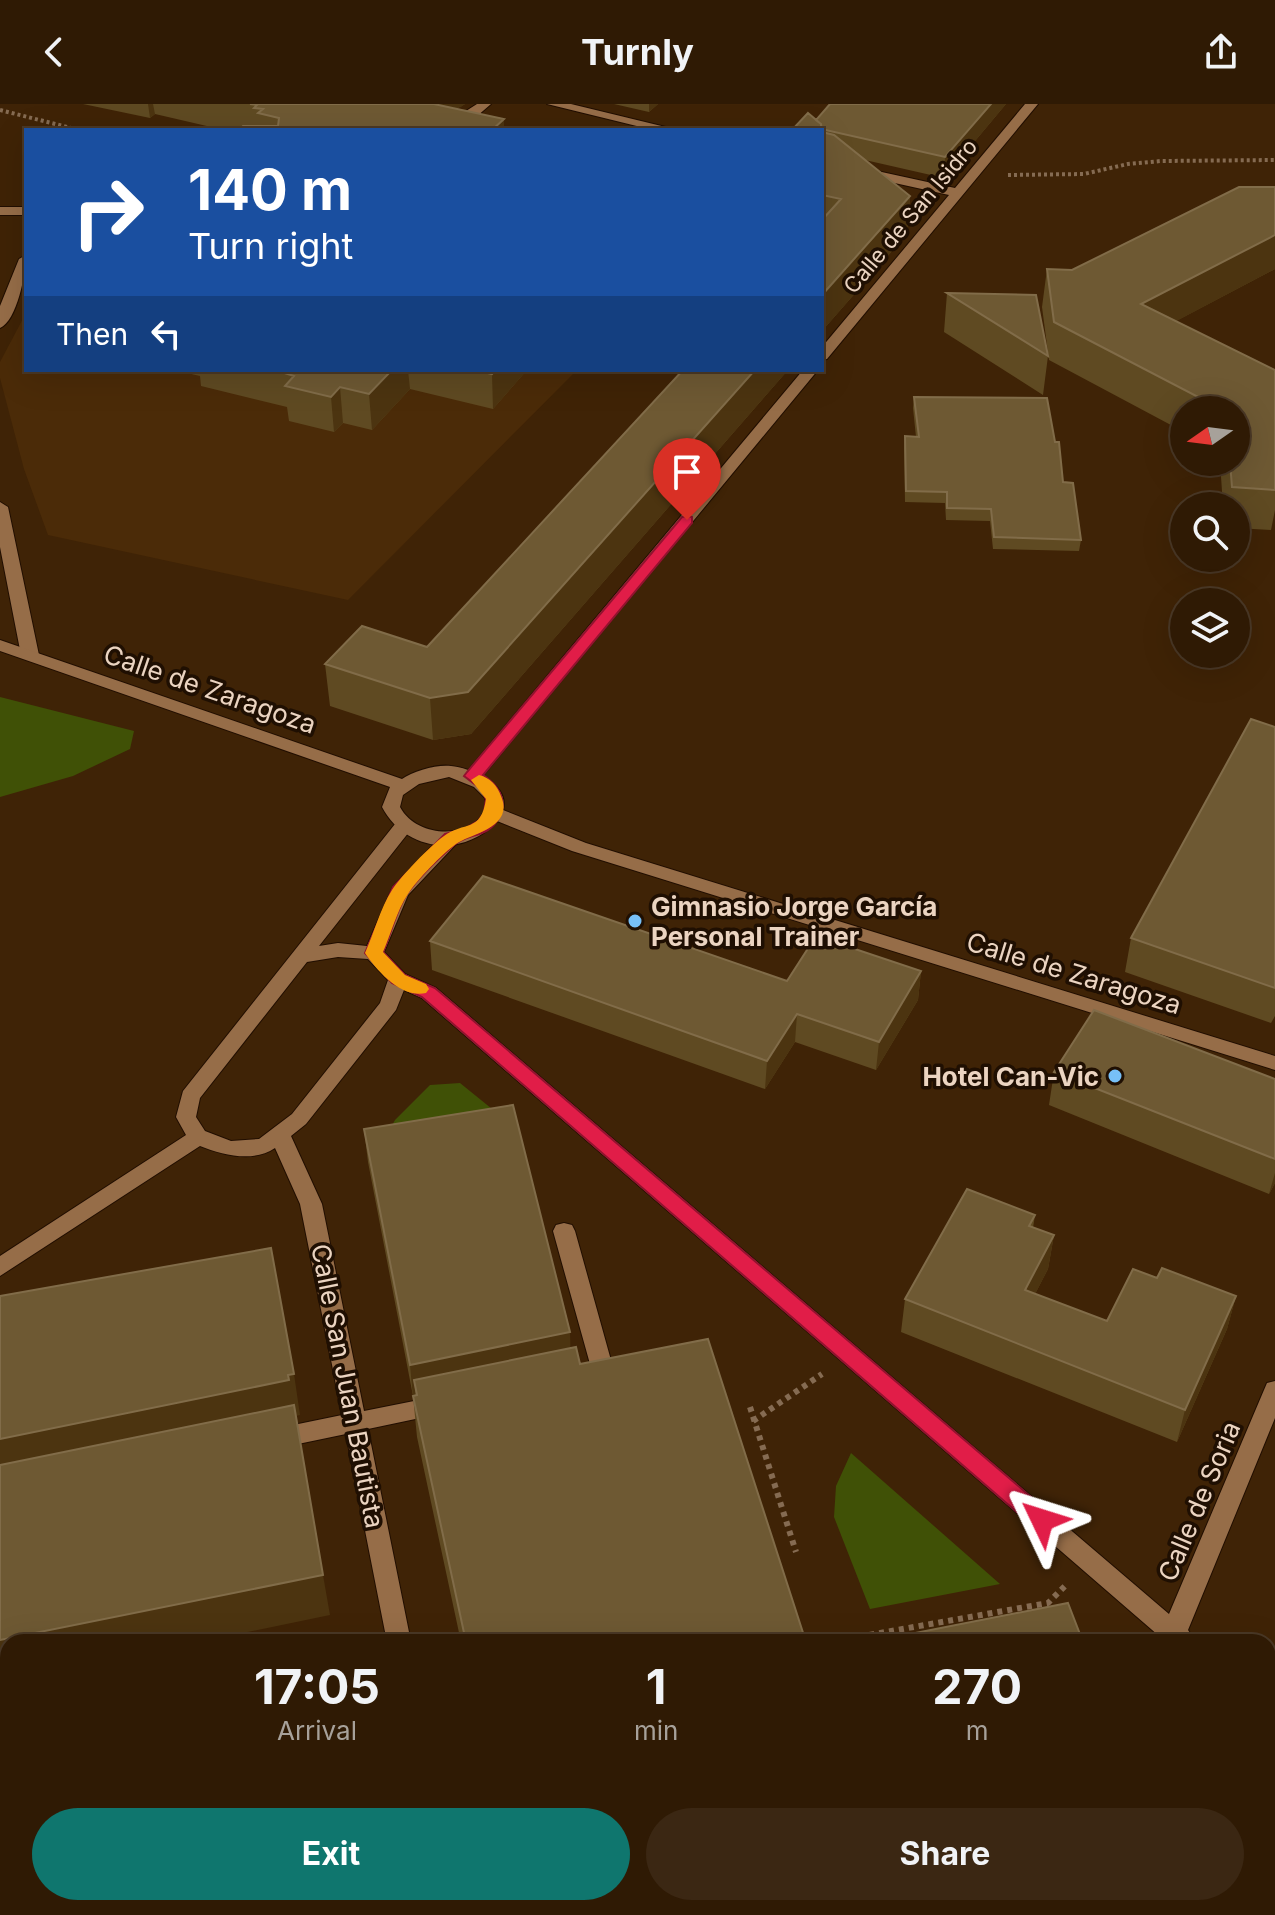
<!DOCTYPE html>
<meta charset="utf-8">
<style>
body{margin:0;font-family:Inter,sans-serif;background:#3b2713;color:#f1f3f6;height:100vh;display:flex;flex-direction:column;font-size:30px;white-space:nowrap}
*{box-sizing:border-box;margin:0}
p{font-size:26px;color:#a7a19a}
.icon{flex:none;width:44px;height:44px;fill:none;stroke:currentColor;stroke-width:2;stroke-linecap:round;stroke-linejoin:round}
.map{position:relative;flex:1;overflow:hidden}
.drawer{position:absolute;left:0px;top:1530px;width:1276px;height:282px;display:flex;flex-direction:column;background:#2f1a04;border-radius:24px 24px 0 0;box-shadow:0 8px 32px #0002,0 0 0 2px #4a3826}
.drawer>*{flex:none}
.hud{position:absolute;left:24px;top:24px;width:800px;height:244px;border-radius:0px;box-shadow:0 8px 32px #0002,0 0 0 2px #4a3826;background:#1a4fa0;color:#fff;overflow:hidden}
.needle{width:52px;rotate:256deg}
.fabs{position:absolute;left:1170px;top:292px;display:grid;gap:16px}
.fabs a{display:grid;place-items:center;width:80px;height:80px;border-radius:50%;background:#2f1a04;box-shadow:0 8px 32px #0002,0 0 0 2px #4a3826;font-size:40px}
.pin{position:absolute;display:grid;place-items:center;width:68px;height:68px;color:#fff;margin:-82px -34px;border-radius:50% 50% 50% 0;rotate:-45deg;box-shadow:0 0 8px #0007}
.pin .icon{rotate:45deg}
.me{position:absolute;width:88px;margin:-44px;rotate:311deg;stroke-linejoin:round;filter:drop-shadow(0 0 6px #0008)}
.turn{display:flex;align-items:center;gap:28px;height:168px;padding:0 32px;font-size:36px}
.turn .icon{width:104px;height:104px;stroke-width:2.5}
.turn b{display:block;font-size:56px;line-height:68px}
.then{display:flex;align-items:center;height:76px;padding:0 32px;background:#0003;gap:16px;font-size:30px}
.eta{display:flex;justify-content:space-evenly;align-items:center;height:136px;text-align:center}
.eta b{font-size:48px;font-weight:700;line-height:56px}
.primary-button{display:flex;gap:16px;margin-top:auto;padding:16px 32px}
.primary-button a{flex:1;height:92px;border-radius:48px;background:#0f766e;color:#fff;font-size:32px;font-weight:700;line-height:92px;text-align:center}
.primary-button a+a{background:#3b2713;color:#f1f3f6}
header{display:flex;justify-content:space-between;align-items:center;height:104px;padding:0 32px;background:#2f1a04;font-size:36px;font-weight:700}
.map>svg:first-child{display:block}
.built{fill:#4b2b08}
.green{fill:#405106}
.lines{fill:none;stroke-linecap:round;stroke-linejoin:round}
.minor-casing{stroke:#210e00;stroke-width:2}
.tertiary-casing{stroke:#210e00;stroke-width:2}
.path-far1{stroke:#856b52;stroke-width:4;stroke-dasharray:3 3;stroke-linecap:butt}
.path{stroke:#856b52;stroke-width:6;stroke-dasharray:5 5;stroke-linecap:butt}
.minor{fill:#966d48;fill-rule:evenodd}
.tertiary{fill:#966d48;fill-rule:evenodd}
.wall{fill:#5f4a22}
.shaded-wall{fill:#4c3410}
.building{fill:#6e5933;stroke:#816c49;stroke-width:2}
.route{fill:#e11d48;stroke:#92132f;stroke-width:2}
.slow{fill:#f59e0b}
.poi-dot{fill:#77c0f7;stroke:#1f0f02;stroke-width:3}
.labels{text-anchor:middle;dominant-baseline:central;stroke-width:7;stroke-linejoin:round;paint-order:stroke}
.far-street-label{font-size:22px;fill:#ebd4c1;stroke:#1f0f02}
.street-label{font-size:26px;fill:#ebd4c1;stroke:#1f0f02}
.poi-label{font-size:26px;font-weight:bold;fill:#ebd4c1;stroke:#1f0f02;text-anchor:start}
</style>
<header><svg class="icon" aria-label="back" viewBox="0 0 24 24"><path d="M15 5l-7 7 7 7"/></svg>Turnly<svg class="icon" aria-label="share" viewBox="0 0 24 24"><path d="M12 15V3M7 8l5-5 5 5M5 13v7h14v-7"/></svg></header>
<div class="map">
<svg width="1275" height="1811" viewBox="0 0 1275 1811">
<rect width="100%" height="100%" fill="#3f2306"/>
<path class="built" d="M26,209V266H577L348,496L48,431L24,365L0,274V258Z"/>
<path class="green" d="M0,593L134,627L130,645L73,672L0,693Z
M460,979L512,1021L379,1046L395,1016L430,981Z
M851,1349L1000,1480L870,1505L834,1413L836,1382Z
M1268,1709L1275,1717V1811H1192L1189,1804H1268Z"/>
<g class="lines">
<g class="minor-casing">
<path id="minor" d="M477,0H491L476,13L447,20L440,16L466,7Z
M547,0H571L678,26H653Z
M1025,0H1038L827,255L822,256V243L949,91L822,63V55L955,84Z
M0,103H26V111H0Z
M26,151C26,169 17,217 0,224V202L19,155Z
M803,266H818L479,676H467L464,672L467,668Z
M0,398L8,403L39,551L30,556L21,551L0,443Z
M402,718L409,720L411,724L409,728L319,842L338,839L367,842L393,783L444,730H458L460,734L458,738L408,791L384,848L405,870L436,884L1169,1510L1264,1286L1267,1279L1275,1277V1314L1188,1526L1196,1538H1166L422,894L404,886L396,906L306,1020L291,1032L322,1100L364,1307L439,1292L447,1294L451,1301L447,1308L439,1310L368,1325L411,1538H387L346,1330L274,1345L266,1342L262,1335L266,1328L274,1325L342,1311L300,1100L275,1044C253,1059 223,1051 200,1042L0,1172V1152L186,1031L176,1013L183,987L395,720ZM338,853L368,855L388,876L380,899L292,1010L259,1035L231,1037L205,1027L196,1013L200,994L307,858Z
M564,1119L572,1121L575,1127L614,1267L611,1274L588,1279L580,1277L577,1270L580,1263L590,1260L553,1127L556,1121Z
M1268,1599L1275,1602V1629L1268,1626Z
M435,1804H463L465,1811H437Z"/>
</g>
<g class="tertiary-casing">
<path id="tertiary" d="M0,536L402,675C413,667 438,660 451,662C472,664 510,681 503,706L586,739L1275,952V966L572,747L497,717C463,755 405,747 382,703L390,683L0,547ZM449,673L474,683L485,694C493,731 421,742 400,703L403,691L419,680Z"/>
</g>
<path class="path-far1" d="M0,6L79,26
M1008,71L1084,70L1128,60L1161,57L1275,56"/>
<path class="path" d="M750,1303L796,1448
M753,1317L822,1270
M830,1538L1048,1499L1066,1481"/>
<use href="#minor" class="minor"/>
<use href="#tertiary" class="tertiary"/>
</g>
<path class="wall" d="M83,0H465L456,5L504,15V26H224L155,10L150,14Z
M614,0H658L649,8Z
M1006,0L944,74L865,56L910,92L907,130L822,227V26L816,16Z
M1275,83V165L1176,217L1275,266V406L1271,426L1236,424V402H1223L1220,358H1236V306H1184V328L1049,256L1042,203L1047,165L1072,166Z
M947,189L1048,252L1043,291L944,228Z
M174,266H527L493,305L410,285L372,326L343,319L334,328L289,317L287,303L201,282L200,272Z
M683,266H788L471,630L433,636L330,602L325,560L427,543Z
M914,293L1063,378L1081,436L1079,447L993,445L990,417L946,416L945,399L905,398L904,344L905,332L916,333L913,304Z
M1275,623V912L1271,919L1125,868L1131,834Z
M430,837L787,877L921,867L918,896L876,966L795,938L765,985L432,866Z
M1054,968L1275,975V1079L1269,1090L1049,1001Z
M364,1025L571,1244L580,1260L806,1538H461L417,1333L413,1292L368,1058Z
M1035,1111L1033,1124L1054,1131L1048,1165L1035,1190L1107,1217L1157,1174L1236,1192L1227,1225L1177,1338L901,1228L905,1195Z
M517,1804H890L893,1811H519Z
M965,1804H1186L1188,1811H968Z"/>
<path class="shaded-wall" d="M148,0H153L155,10L150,14Z
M425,0H465L461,3L453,5Z
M649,0H658L649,8Z
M991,0H1006L944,74L945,53Z
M504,15V26H492Z
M910,92L907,130L822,227V191Z
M1275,131V165L1135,239L1141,200Z
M392,266H408L410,285L372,326L369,290Z
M495,266H527L493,305L492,270Z
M755,266H788L471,630L433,636L430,594Z
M340,283L343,319L334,328L331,293Z
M921,867L918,896L876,966L879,938Z
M797,910L795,938L765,985L767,957Z
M1275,1069V1079L1269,1090Z
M1054,1131L1048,1165L1020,1219L1025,1186Z
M1236,1192L1227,1225L1177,1338L1185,1306Z
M570,1228L571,1261L414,1276L416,1293L413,1294L410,1261Z
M294,1270L300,1311L0,1378V1335Z
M323,1471L330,1511L199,1538H8V1574L0,1550V1536Z
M23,1804H102L71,1811H25Z"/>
<path class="building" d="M250,0H434L504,15L492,26H239L243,22H278L279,14L258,9L263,5L254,4L257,1Z
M830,0H991L945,53L821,25V20L816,16Z
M808,9L821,20L822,26H792Z
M822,28L834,31L910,92L822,191V116L841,95L822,91Z
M1239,83H1275V131L1141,200L1275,266V386L1232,383L1230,358H1236V306H1223L1054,218L1047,165L1072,166Z
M947,189L1036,191L1048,252Z
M275,266H392L369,290L340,283L331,293L285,282L294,272Z
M476,266H495L492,270Z
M683,266H755L468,588L430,594L325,560L362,522L427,543Z
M914,293L1047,294L1055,338H1059L1063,378L1073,379L1081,436L994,433L991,405L947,404V388L906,387L905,332L919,333Z
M1251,615L1275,623V884L1131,834Z
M483,772L787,877L816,832L921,867L879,938L797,910L767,957L430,837Z
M1094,906L1275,975V1055L1054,968Z
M513,1001L570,1228L410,1261L364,1025Z
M967,1085L1035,1111L1029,1122L1054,1131L1025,1186L1107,1217L1133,1165L1157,1174L1162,1164L1236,1192L1185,1306L905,1195Z
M271,1144L294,1270L288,1271L289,1276L0,1335V1192Z
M708,1235L806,1538H466L413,1292L417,1291L414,1276L576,1243L580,1260Z
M294,1301L323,1471L0,1536V1361Z
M1068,1499L1083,1538H897L895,1533Z
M8,1609V1684L3,1610Z
M329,1804H377L378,1811H298Z
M523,1804H890L893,1811H524Z
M985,1804H1186L1188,1811H987Z"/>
<path class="route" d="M687,412L692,413V419L483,671C497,680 508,695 500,712C488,735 470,728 454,741C439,754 418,774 407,790C396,807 391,830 383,848L405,871L435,884L1050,1409L1053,1416L1050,1423L1042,1425L1034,1423L422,893L392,879L365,849L393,783L445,730L464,725L478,717L484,709L486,695L481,685L464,672L467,668L682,413Z"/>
<path class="slow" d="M479,671C490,674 497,681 501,692C515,724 469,730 456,740C443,749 416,777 408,790C397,806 391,830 383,848L405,871L426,880L429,885L426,889C402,895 377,867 365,849C374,829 380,805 392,786C401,772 430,742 444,732C464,717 481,729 486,695L471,676Z"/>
<g class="poi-dot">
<circle cx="635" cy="817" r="8"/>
<circle cx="1115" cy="972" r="8"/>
</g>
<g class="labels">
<g class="far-street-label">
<text transform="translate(910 112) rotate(-50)">Calle de San Isidro</text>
</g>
<g class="street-label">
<text transform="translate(210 585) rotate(19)">Calle de Zaragoza</text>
<text transform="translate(1074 869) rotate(17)">Calle de Zaragoza</text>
<text transform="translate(348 1282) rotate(79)">Calle San Juan Bautista</text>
<text transform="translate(1199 1397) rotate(-67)">Calle de Soria</text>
</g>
<g class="poi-label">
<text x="651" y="802">Gimnasio Jorge García<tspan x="651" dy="30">Personal Trainer</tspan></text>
<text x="1099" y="972" text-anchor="end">Hotel Can-Vic</text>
</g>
</g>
</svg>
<div class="fabs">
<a><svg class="needle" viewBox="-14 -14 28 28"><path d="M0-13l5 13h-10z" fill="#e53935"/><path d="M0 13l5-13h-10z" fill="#a7a19a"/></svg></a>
<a><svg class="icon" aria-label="search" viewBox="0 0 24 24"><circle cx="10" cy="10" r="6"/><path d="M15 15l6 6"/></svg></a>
<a><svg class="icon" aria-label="layers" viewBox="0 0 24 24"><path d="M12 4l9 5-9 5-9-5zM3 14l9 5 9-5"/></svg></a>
</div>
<div class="pin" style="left:687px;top:416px;background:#d93025"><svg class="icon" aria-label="arrive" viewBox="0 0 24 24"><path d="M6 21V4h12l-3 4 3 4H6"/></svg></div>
<svg class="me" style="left:1042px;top:1416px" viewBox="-20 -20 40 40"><path d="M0-17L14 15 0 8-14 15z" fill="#e11d48" stroke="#fff" stroke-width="4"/></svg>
<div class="hud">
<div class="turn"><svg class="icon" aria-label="right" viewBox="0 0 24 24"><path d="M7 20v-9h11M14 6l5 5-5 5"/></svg><div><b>140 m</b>Turn right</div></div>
<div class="then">Then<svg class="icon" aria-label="left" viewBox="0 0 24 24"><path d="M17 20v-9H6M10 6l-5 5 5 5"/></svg></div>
</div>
<section class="drawer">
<div class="eta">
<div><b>17:05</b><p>Arrival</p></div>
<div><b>1</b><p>min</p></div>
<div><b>270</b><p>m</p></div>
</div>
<div class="primary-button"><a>Exit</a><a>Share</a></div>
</section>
</div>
